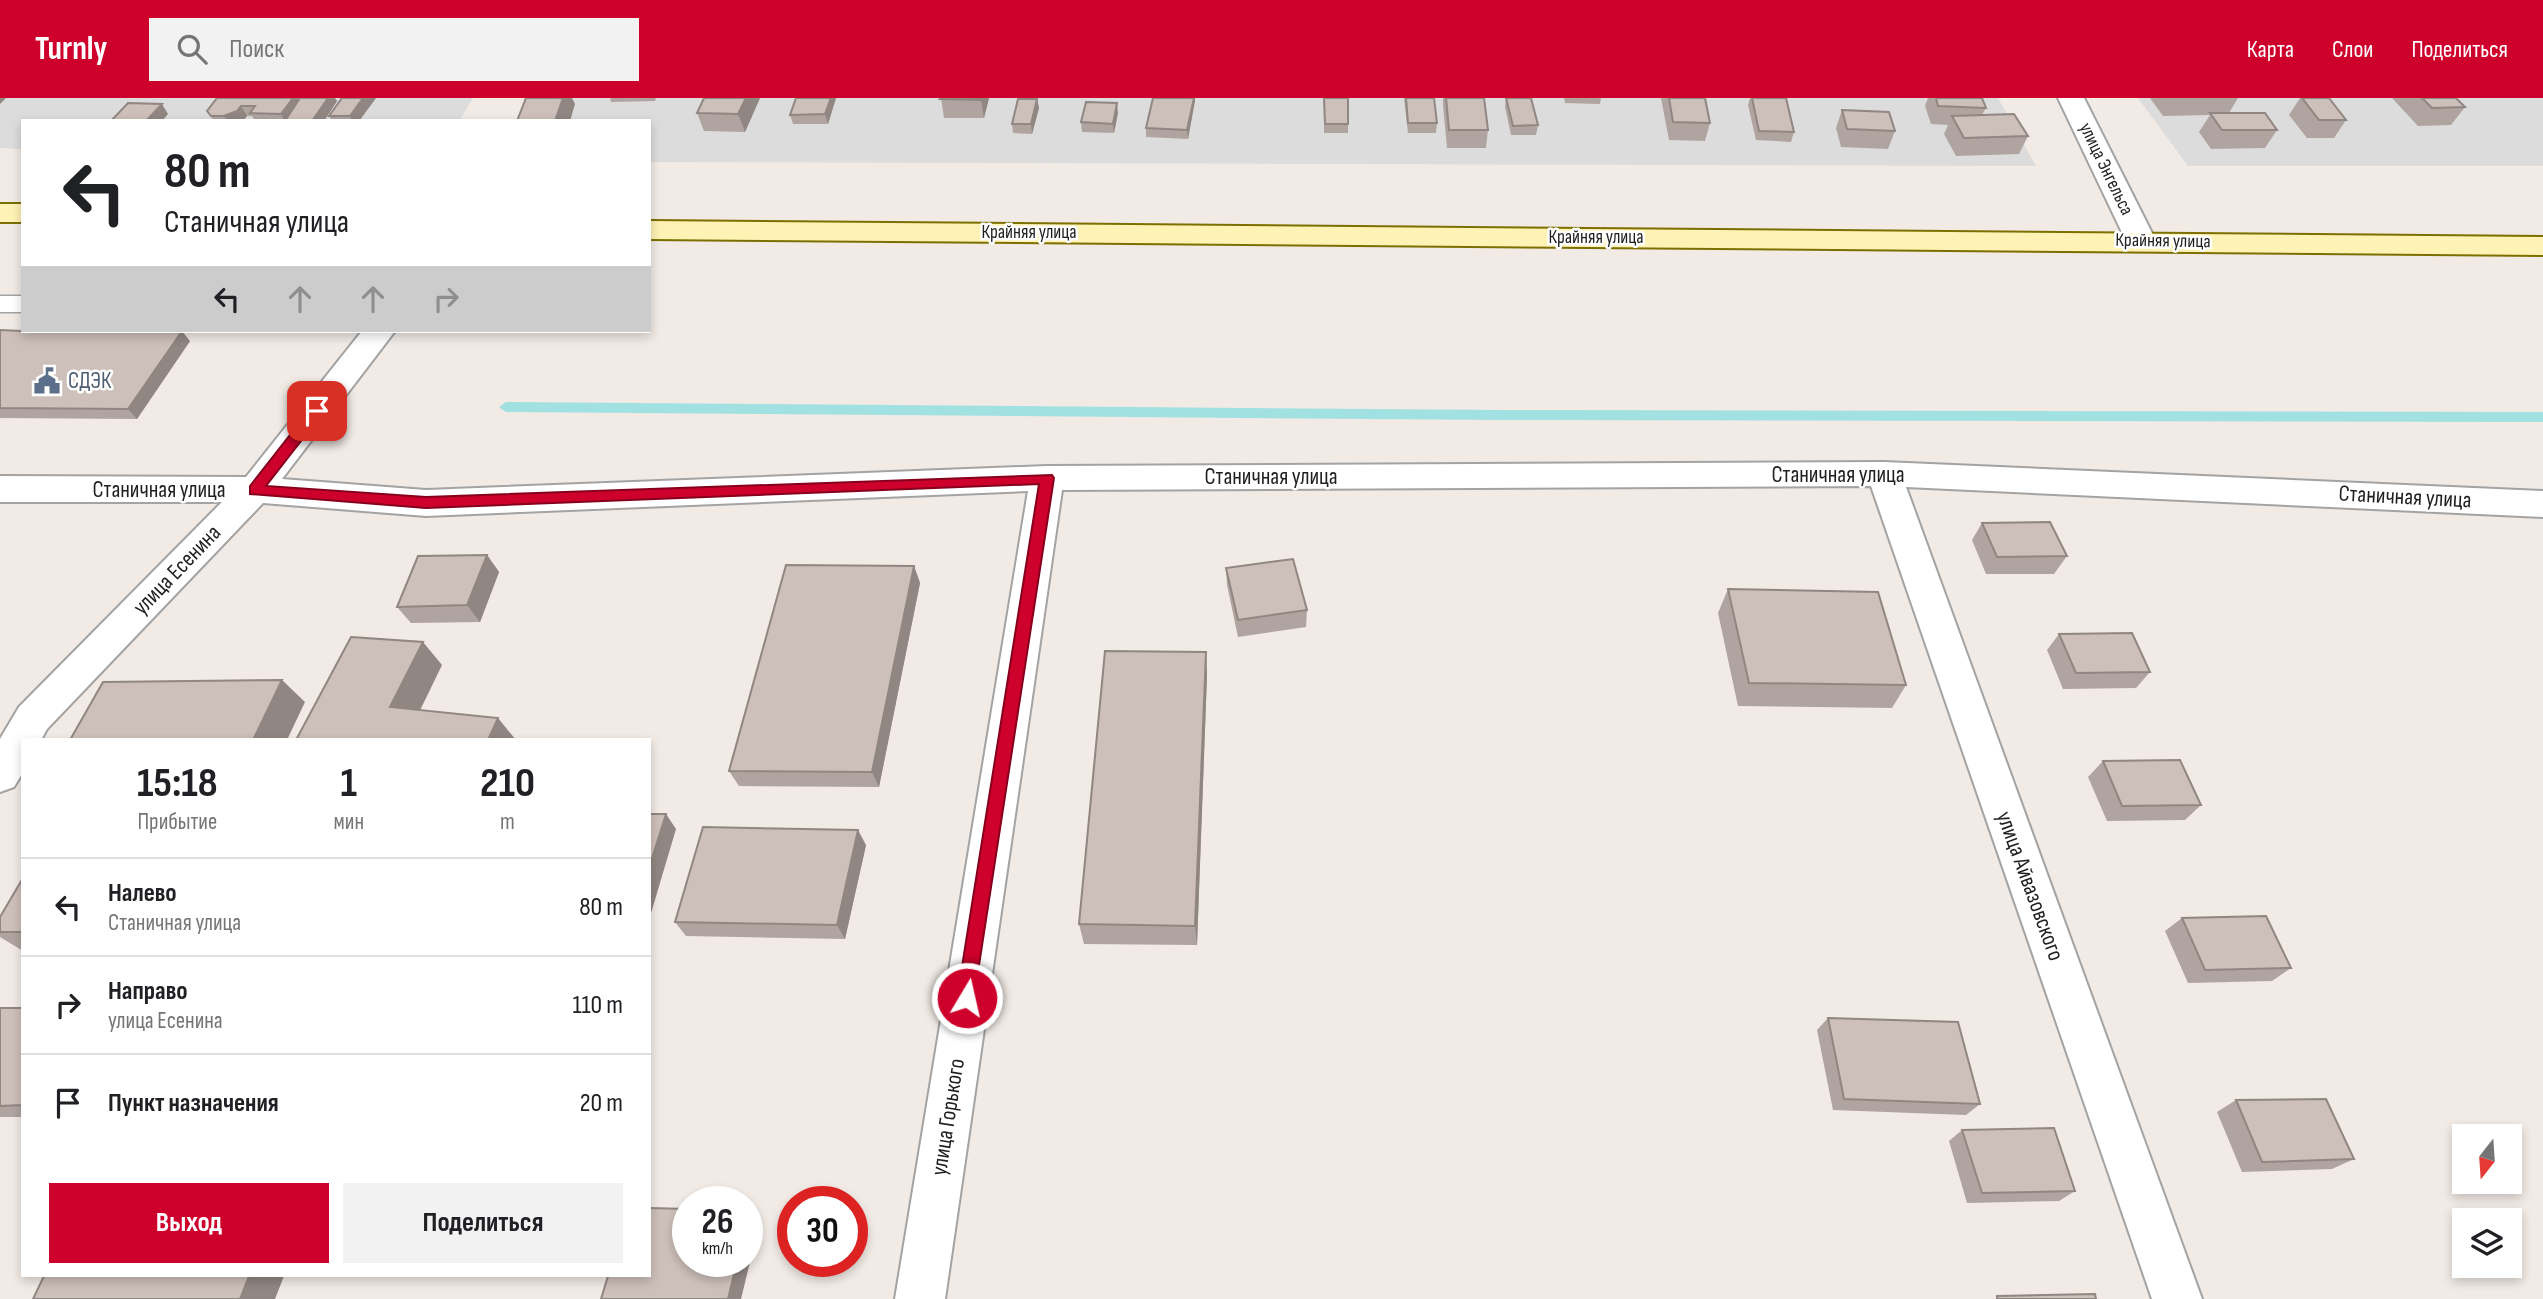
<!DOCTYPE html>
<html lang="ru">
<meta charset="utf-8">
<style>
body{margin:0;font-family:"Sofia Sans Condensed",sans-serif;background:#f2f2f2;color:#202124;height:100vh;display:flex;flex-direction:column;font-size:26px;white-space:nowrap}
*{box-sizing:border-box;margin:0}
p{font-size:23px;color:#757577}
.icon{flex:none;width:38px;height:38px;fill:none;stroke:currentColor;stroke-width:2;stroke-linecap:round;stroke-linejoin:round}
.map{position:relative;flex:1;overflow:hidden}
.side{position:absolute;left:21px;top:640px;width:630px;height:539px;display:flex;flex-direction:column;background:#fff;border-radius:0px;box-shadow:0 4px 10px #0003}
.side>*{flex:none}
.banner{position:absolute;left:21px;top:21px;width:630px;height:214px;border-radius:0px;box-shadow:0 4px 10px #0003;background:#fff;color:#202124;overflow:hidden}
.needle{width:46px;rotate:197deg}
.buttons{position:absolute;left:2452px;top:1026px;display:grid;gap:14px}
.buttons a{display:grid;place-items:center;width:70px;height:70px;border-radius:0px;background:#fff;box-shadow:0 4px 10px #0003;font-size:35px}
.speed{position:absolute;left:672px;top:1088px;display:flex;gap:14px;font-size:35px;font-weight:700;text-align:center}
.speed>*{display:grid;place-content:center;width:91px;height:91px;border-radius:50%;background:#fff;box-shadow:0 4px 10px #0003;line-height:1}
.speed small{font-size:18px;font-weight:400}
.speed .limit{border:10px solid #d22;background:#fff;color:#111}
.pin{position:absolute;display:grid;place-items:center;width:60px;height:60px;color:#fff;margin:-30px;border-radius:14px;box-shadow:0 4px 10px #0006}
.me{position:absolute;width:77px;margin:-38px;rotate:9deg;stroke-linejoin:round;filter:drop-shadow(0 0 5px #0008)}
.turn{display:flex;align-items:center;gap:24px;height:147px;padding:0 28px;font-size:32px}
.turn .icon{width:91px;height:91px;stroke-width:2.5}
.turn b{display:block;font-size:49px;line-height:60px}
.lanes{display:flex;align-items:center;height:66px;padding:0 28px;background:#0003;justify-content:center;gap:35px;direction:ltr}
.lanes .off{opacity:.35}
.eta{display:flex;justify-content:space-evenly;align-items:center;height:119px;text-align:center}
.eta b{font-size:42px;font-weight:700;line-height:49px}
.primary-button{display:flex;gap:14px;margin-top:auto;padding:14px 28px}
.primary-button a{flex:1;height:80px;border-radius:0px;background:#ce002c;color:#fff;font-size:28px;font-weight:700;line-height:80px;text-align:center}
.primary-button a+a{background:#f2f2f2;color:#202124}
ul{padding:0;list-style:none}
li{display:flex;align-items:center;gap:21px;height:98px;padding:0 28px;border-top:2px solid #e0e0e0}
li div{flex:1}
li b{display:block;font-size:26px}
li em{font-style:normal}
header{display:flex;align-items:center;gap:42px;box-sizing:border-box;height:98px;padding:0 35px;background:#ce002c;color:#fff}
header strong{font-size:33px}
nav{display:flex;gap:38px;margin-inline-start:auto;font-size:24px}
.search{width:490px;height:63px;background:#f2f2f2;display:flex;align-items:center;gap:18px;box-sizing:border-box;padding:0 24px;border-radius:0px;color:#757577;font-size:26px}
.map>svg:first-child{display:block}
.residential{fill:#dddcdc}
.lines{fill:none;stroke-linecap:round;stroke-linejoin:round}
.stream{fill:#a1e1e2;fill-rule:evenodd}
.service-casing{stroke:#a3a3a3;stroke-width:3}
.minor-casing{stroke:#a3a3a3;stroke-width:4}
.secondary-casing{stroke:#7c6f00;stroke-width:4}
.service{fill:#fff;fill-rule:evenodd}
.minor{fill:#fff;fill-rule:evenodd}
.secondary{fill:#fff2b5;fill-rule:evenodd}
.wall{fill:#b0a4a0}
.shaded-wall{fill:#908682}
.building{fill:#cdbfba;stroke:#908682;stroke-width:2}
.route{fill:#ce002c;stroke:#86001d;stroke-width:2}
.labels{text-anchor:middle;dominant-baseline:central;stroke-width:5;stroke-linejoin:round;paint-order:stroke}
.far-street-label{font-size:19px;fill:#1f1f1f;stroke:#fff}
.service-label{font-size:23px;fill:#4e5e75;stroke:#fff;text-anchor:start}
.street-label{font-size:23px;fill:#1f1f1f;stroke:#fff}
</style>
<header>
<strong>Turnly</strong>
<div class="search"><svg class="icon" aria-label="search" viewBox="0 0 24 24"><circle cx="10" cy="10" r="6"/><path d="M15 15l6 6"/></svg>Поиск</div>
<nav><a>Карта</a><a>Слои</a><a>Поделиться</a></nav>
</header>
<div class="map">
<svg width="2543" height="1201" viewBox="0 0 2543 1201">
<rect width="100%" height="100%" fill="#f1eae5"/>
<path class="residential" d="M0,0H473L459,23H23V51L0,50Z
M562,0H1998L2036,68L649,64V23H550Z
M2138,0H2543V68H2188Z"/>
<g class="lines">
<path class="stream" d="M506,304L1503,312L2543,314V324L1503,322L506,314L499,309Z"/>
<g class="service-casing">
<path id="service" d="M0,198H23V214H0Z"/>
</g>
<g class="minor-casing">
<path id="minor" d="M2058,0H2084L2156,143L2151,150L2141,152L2131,150L2126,143Z
M362,233H395L282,381L426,392L1047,368L1884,364L2543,393V419L1906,389L2202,1201H2152L1871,388L1062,392L945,1201H895L1028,393L426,418L263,405L47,631L41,642H23V674L14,689L0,694V641L19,609L222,404H0V378L246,379Z"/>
</g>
<g class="secondary-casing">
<path id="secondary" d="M0,106H23V124H0Z
M649,123L2543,139V157L649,141Z"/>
</g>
<use href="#service" class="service"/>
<use href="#minor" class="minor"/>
<use href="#secondary" class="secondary"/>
</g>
<path class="wall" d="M217,0L337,3L324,23H255L252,18H247L243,23H214L207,13Z
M376,0L359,23H332L329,18Z
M610,0H656L655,3L611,4Z
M760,0L745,34L704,33L697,15Z
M796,0H836L828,26H793L790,17Z
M941,0H989L984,20H944Z
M1153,0H1195L1188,41L1146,39V30Z
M1324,0L1348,26V35H1324Z
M1404,0H1434L1437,25L1436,35H1408Z
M1443,0H1484L1488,32L1486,50H1447L1443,7Z
M1506,0L1538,27L1536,37H1511L1505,9Z
M1564,0H1601L1600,6L1565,5Z
M1661,0H1705L1710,25L1705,43L1669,42Z
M1750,0H1786L1794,34L1791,44L1756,42L1748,7Z
M1928,0H1982L1986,10L1982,17L2028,38L2019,56L1956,58L1944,36L1948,27L1931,26L1925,8Z
M2150,0H2238L2229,15L2277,32L2265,50L2211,51L2199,34L2210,17L2163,18Z
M2300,0H2329L2346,22L2334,40H2307L2289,17Z
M2392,0H2456L2465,9L2451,27L2418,28Z
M1037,1L1039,10L1032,36L1013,35L1012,26Z
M1842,12L1895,33L1888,51L1841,49L1836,30Z
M1118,15L1114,35L1082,34L1081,24Z
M0,232L190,243L137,321L0,320Z
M1982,425L2067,458L2054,476H1986L1972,442Z
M487,457L499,474L480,524L411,525L397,509Z
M914,468L920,485L879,689L739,688L729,673Z
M1226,470L1307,512L1306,529L1238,539L1227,487Z
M1728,491L1906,587L1892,610L1738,608L1718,515Z
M2059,536L2150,574L2136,590L2063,591L2047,552Z
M1206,554L1207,577L1197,847L1084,846L1079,826Z
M2103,663L2201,707L2185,722L2107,723L2088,679Z
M866,747L845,841L686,838L675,824Z
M23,780V853L0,839V819Z
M2182,820L2291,870L2272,883L2188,885L2165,833Z
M0,910H23V1019H0Z
M1828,920L1980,1006L1966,1017L1833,1012L1817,932Z
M2236,1002L2354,1061L2332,1071L2242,1074L2217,1014Z
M1962,1032L2075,1093L2059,1103L1967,1105L1949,1043Z"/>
<path class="shaded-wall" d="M0,0H6L0,6Z
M293,0H306L285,23L281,16Z
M328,0H335L337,3L324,23H312Z
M363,0H376L359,23H352L350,18Z
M563,0H572L575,6L570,23H555Z
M746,0H760L745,34L738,16Z
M831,0H836L828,26L825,16Z
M981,0H989L984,20L981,2Z
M1194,0H1195V3L1188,41L1187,32Z
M1037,1L1039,10L1032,36L1031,26Z
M1117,5L1118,15L1114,35L1113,26Z
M162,6L168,16L162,23H146Z
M241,8L247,18L243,23H227L224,18Z
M182,233L190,243L137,321L128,311Z
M487,457L499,474L480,524L467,507Z
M914,468L920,485L879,689L872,674Z
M423,544L442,567L411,631L390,609Z
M1206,554L1207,577L1197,847L1195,828Z
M282,582L305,604L287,642H253Z
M498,620L516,642H488Z
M666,716L676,731L649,822V770Z
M858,732L866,747L845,841L837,827Z
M749,1114L760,1123L741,1201H728L737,1164H747V1120Z
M249,1178H284L275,1201H240Z"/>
<path class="building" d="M217,0H293L281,16L250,15L255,8H241L237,13L224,18H211L207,13Z
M300,0H328L312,23H285Z
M342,0H363L350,18H329Z
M526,0H563L555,23H517Z
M704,0H746L738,16L697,15Z
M796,0H831L825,16L790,17Z
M941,0H981V2L940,1Z
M1153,0H1194L1187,32L1146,30Z
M1324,0H1348V26H1325Z
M1406,0H1434L1437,25H1408Z
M1446,0H1484L1488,32H1449Z
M1506,0H1531L1538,27L1513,28Z
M1669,0H1705L1710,25L1673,24Z
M1752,0H1786L1794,34L1759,33Z
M1936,0H1982L1986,10L1938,8Z
M2302,0H2329L2346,22H2319Z
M2422,0H2456L2465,9L2432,10Z
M1018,1H1037L1031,26H1012Z
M1086,4L1117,5L1113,26L1081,24Z
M128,5L162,6L146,23H111Z
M1842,12L1889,14L1895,33L1847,31Z
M2210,15H2265L2277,32H2222Z
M2014,16L2028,38L1964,40L1952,18Z
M0,232L23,233H182L128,311L0,310Z
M2050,424L2067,458L1997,459L1982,425Z
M487,457L467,507L397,509L418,458Z
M1293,461L1307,512L1238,522L1226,470Z
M786,467L914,468L872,674L729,673Z
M1728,491L1878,494L1906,587L1749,585Z
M2132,535L2150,574L2076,575L2059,536Z
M351,539L423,544L390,609L498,620L488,642H296Z
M1105,553L1206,554L1195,828L1079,826Z
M282,582L253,642H70L103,584Z
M2180,662L2201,707L2122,708L2103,663Z
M649,716H666L649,770Z
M703,729L858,732L837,827L675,824Z
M23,780V834H0V819Z
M2266,818L2291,870L2205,872L2182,820Z
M0,910H23V1007L0,1008Z
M1828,920L1958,924L1980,1006L1844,1001Z
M2326,1001L2354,1061L2262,1064L2236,1002Z
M2054,1030L2075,1093L1982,1095L1962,1032Z
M649,1110L688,1111V1164H737L728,1201H601L608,1178H649Z
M44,1178H249L240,1201H33Z
M2095,1196L2096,1201H1997V1198Z"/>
<path class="route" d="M317,308L324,313L322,316L266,388L426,399L1052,377L1054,380L973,906L967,909L960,906L957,900L1039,386L426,410L250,396V388L312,309Z"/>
<defs>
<g id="civic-bare" transform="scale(2.1)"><path d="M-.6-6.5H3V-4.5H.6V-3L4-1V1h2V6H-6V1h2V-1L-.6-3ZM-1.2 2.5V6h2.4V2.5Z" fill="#5c6f8a" stroke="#fff" stroke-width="2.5" paint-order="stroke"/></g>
</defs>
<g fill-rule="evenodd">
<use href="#civic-bare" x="47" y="283"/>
</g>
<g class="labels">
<g class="far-street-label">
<text transform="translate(2106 71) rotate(64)">улица Энгельса</text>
<text x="1029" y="134">Крайняя улица</text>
<text x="1596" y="139">Крайняя улица</text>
<text transform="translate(2163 143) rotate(1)">Крайняя улица</text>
</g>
<g class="service-label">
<text x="68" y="283">СДЭК</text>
</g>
<g class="street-label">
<text x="1838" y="377">Станичная улица</text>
<text x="1271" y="379">Станичная улица</text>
<text x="159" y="392">Станичная улица</text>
<text transform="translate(2405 399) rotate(3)">Станичная улица</text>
<text transform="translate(177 472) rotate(-46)">улица Есенина</text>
<text transform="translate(2030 788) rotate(70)">улица Айвазовского</text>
<text transform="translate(948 1019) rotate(-81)">улица Горького</text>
</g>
</g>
</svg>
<div class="buttons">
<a><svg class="needle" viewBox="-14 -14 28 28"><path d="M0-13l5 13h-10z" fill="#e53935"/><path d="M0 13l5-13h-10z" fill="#757577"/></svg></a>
<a><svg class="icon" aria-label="layers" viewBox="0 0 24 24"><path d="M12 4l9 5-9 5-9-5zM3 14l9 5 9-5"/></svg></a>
</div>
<div class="speed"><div>26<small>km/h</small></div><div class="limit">30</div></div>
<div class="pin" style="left:317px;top:313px;background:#d93025"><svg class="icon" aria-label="arrive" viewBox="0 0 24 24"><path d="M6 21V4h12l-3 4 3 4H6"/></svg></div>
<svg class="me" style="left:967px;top:900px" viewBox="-20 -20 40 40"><circle r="17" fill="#ce002c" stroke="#fff" stroke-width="3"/><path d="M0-11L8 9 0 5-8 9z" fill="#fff"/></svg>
<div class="banner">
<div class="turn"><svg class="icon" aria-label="left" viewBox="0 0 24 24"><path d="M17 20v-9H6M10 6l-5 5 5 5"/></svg><div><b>80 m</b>Станичная улица</div></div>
<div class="lanes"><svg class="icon" aria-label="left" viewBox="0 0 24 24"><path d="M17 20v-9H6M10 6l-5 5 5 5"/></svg><svg class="icon off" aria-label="ahead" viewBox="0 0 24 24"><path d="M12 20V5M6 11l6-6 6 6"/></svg><svg class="icon off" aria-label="ahead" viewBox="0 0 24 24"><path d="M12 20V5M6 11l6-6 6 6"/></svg><svg class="icon off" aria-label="right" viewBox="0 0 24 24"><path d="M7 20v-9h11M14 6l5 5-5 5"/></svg></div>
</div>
<section class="side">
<div class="eta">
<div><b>15:18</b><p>Прибытие</p></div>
<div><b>1</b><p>мин</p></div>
<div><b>210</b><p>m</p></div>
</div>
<ul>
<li><svg class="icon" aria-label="left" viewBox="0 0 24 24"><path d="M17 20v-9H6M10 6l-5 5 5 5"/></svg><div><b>Налево</b><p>Станичная улица</p></div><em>80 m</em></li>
<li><svg class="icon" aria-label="right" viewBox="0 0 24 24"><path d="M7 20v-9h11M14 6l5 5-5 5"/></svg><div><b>Направо</b><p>улица Есенина</p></div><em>110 m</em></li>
<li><svg class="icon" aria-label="arrive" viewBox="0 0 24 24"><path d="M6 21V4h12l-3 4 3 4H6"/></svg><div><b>Пункт назначения</b></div><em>20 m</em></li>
</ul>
<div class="primary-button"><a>Выход</a><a>Поделиться</a></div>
</section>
</div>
